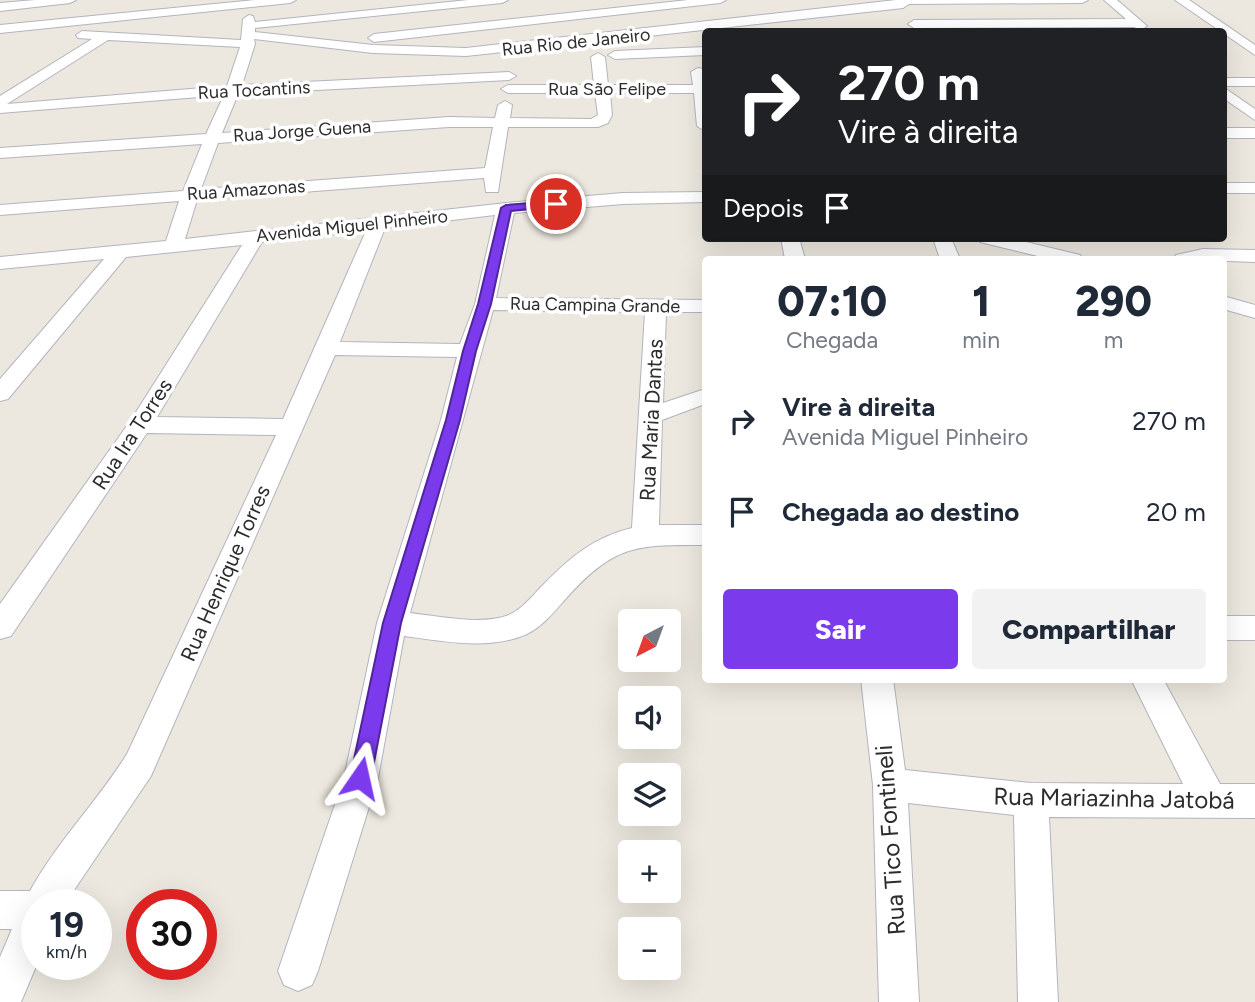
<!DOCTYPE html>
<html lang="pt">
<meta charset="utf-8">
<style>
body{margin:0;font-family:Figtree,sans-serif;background:#f2f2f3;color:#1f2937;height:100vh;display:flex;flex-direction:column;font-size:26px;white-space:nowrap}
*{box-sizing:border-box;margin:0}
p{font-size:23px;color:#747a83}
.icon{flex:none;width:38px;height:38px;fill:none;stroke:currentColor;stroke-width:2;stroke-linecap:round;stroke-linejoin:round}
.map{position:relative;flex:1;overflow:hidden}
.drawer{position:absolute;left:702px;top:256px;width:525px;height:427px;display:flex;flex-direction:column;background:#fff;border-radius:7px;box-shadow:0 7px 28px #0002}
.drawer>*{flex:none}
.hud{position:absolute;left:702px;top:28px;width:525px;height:214px;border-radius:7px;box-shadow:0 7px 28px #0002;background:#202124;color:#fff;overflow:hidden}
.needle{width:46px;rotate:221deg}
.tools{position:absolute;left:618px;top:609px;display:grid;gap:14px}
.tools a{display:grid;place-items:center;width:63px;height:63px;border-radius:7px;background:#fff;box-shadow:0 7px 28px #0002;font-size:35px}
.speed{position:absolute;left:21px;top:889px;display:flex;gap:14px;font-size:35px;font-weight:700;text-align:center}
.speed>*{display:grid;place-content:center;width:91px;height:91px;border-radius:50%;background:#fff;box-shadow:0 7px 28px #0002;line-height:1}
.speed small{font-size:18px;font-weight:400}
.speed .limit{border:10px solid #d22;background:#fff;color:#111}
.pin{position:absolute;display:grid;place-items:center;width:60px;height:60px;color:#fff;margin:-30px;border:4px solid #fff;border-radius:50%;box-shadow:0 2px 7px #0007}
.me{position:absolute;width:77px;margin:-38px;rotate:11deg;stroke-linejoin:round;filter:drop-shadow(0 0 5px #0008)}
.turn{display:flex;align-items:center;gap:24px;height:147px;padding:0 21px;font-size:32px}
.turn .icon{width:91px;height:91px;stroke-width:2.5}
.turn b{display:block;font-size:49px;line-height:60px}
.then{display:flex;align-items:center;height:66px;padding:0 21px;background:#0003;gap:14px;font-size:26px}
.eta{display:flex;justify-content:space-evenly;align-items:center;height:119px;text-align:center}
.eta b{font-size:42px;font-weight:800;line-height:49px}
.cta{display:flex;gap:14px;margin-top:auto;padding:14px 21px}
.cta a{flex:1;height:80px;border-radius:7px;background:#7c3aed;color:#fff;font-size:28px;font-weight:800;line-height:80px;text-align:center}
.cta a+a{background:#f2f2f3;color:#1f2937}
ul{padding:0;list-style:none}
li{display:flex;align-items:center;gap:21px;height:91px;padding:0 21px}
li div{flex:1}
li b{display:block;font-size:26px}
li em{font-style:normal}
.map>svg:first-child{display:block}
.lines{fill:none;stroke-linecap:round;stroke-linejoin:round}
.minor-casing{stroke:#b3b4be;stroke-width:2}
.minor{fill:#fff;fill-rule:evenodd}
.route{fill:#7c3aed;stroke:#51269a;stroke-width:2}
.labels{text-anchor:middle;dominant-baseline:central;stroke-width:7;stroke-linejoin:round;paint-order:stroke}
.far-street-label{font-size:18px;fill:#2c2c2c;stroke:#fff}
.street-label{font-size:21px;fill:#2c2c2c;stroke:#fff}
.near-street-label{font-size:24px;fill:#2c2c2c;stroke:#fff}
</style>
<div class="map">
<svg width="1255" height="1002" viewBox="0 0 1255 1002">
<rect width="100%" height="100%" fill="#ece8df"/>
<g class="lines">
<g class="minor-casing">
<path id="minor" d="M35,0H76L70,3L0,11V3Z
M255,0H296L290,3L0,33V25Z
M468,0H508L502,3L255,28V32L373,45L466,48L896,0H1088L1082,3L909,4L903,8L466,56L373,53L254,39L255,44L242,85L509,72L516,76L509,80L238,94L222,133L449,117L495,118L498,105L505,101L512,105L510,118L591,119L598,115L595,93H508L501,89L508,85H594L591,57L598,53L605,57L608,85H693L691,72L698,68L703,69L705,75V131L697,126L694,93H610L612,115L608,123L598,127H508L498,192H486L484,178L197,200L185,239L506,203L623,193L705,192V202L623,204L514,213L496,298L705,300V312H666L663,403L705,389V404L662,420L659,525H705V545C640,545 617,543 570,594C557,608 545,625 527,634C489,651 444,641 404,636L378,778L318,971L312,985L298,991L284,985L278,971L344,778L377,623L441,420L457,357L335,355L151,776L64,905H37V964L21,1002H0V957L12,929H0V891H30C57,842 97,802 127,754L276,435L147,433L11,636L0,639V604L131,420L242,245L126,257L8,399L0,401V379L104,259L0,269V257L166,241L179,201L0,215V205L183,191L202,144L0,158V148L206,134L224,95L0,113V96L92,39L78,38L76,35L82,31L241,40L243,19L249,15L253,16L255,22ZM108,40L240,47L227,86L7,104ZM449,127H493L485,168L201,189L218,143ZM495,215L475,304L460,344L340,342L385,228ZM366,231L283,419L157,417L262,242ZM493,310L645,312L632,528C594,537 569,558 543,585C532,596 521,611 506,616C481,625 437,616 410,613Z
M688,0H726L720,3L374,42L368,38L374,34Z
M1104,0H1117L1147,26L1141,30L1134,27L914,28L908,24L914,20L1126,19Z
M1175,0H1189L1255,45V55Z
M705,47V55L615,59L608,55L615,51Z
M1223,78H1255V86H1223Z
M1223,87L1255,109V120L1223,98Z
M1223,128H1255V138H1223Z
M1223,183H1255V193H1223Z
M781,238H799L805,259H785Z
M933,238H951L960,259H940Z
M978,238H1010L1080,255L1083,259H1050L980,242Z
M1203,249L1255,250V262L1173,259L1176,255Z
M1223,296L1255,305V318L1223,309Z
M1223,616H1255V640H1223Z
M861,679H893L905,770L1031,783L1183,784L1131,679H1163L1220,784H1255V818L1049,817L1058,1002H1018L1014,815L908,803L919,1002H879L873,785Z"/>
</g>
<use href="#minor" class="minor"/>
</g>
<path class="route" d="M556,201L560,202V206L511,211L491,304L476,351L460,420L401,623L371,778L368,785L360,788L353,785L350,778L383,623L446,420L463,351L478,304L501,208L506,205Z"/>
<g class="labels">
<g class="far-street-label">
<text transform="translate(576 42) rotate(-6)">Rua Rio de Janeiro</text>
<text x="607" y="89">Rua São Felipe</text>
<text transform="translate(254 90) rotate(-3)">Rua Tocantins</text>
<text transform="translate(302 131) rotate(-4)">Rua Jorge Guena</text>
<text transform="translate(246 190) rotate(-4)">Rua Amazonas</text>
<text transform="translate(352 226) rotate(-6)">Avenida Miguel Pinheiro</text>
<text transform="translate(595 305) rotate(1)">Rua Campina Grande</text>
</g>
<g class="street-label">
<text transform="translate(651 420) rotate(-87)">Rua Maria Dantas</text>
<text transform="translate(132 434) rotate(-57)">Rua Ira Torres</text>
<text transform="translate(225 573) rotate(-66)">Rua Henrique Torres</text>
</g>
<g class="near-street-label">
<text transform="translate(1114 798) rotate(1)">Rua Mariazinha Jatobá</text>
<text transform="translate(890 840) rotate(-94)">Rua Tico Fontineli</text>
</g>
</g>
</svg>
<div class="tools">
<a><svg class="needle" viewBox="-14 -14 28 28"><path d="M0-13l5 13h-10z" fill="#e53935"/><path d="M0 13l5-13h-10z" fill="#747a83"/></svg></a>
<a><svg class="icon" aria-label="sound" viewBox="0 0 24 24"><path d="M4 9h4l5-4v14l-5-4H4zM17 9q2 3 0 6"/></svg></a>
<a><svg class="icon" aria-label="layers" viewBox="0 0 24 24"><path d="M12 4l9 5-9 5-9-5zM3 14l9 5 9-5"/></svg></a>
<a>+</a>
<a>−</a>
</div>
<div class="speed"><div>19<small>km/h</small></div><div class="limit">30</div></div>
<div class="pin" style="left:556px;top:204px;background:#d93025"><svg class="icon" aria-label="arrive" viewBox="0 0 24 24"><path d="M6 21V4h12l-3 4 3 4H6"/></svg></div>
<svg class="me" style="left:360px;top:778px" viewBox="-20 -20 40 40"><path d="M0-17L14 15 0 8-14 15z" fill="#7c3aed" stroke="#fff" stroke-width="4"/></svg>
<div class="hud">
<div class="turn"><svg class="icon" aria-label="right" viewBox="0 0 24 24"><path d="M7 20v-9h11M14 6l5 5-5 5"/></svg><div><b>270 m</b>Vire à direita</div></div>
<div class="then">Depois<svg class="icon" aria-label="arrive" viewBox="0 0 24 24"><path d="M6 21V4h12l-3 4 3 4H6"/></svg></div>
</div>
<section class="drawer">
<div class="eta">
<div><b>07:10</b><p>Chegada</p></div>
<div><b>1</b><p>min</p></div>
<div><b>290</b><p>m</p></div>
</div>
<ul>
<li><svg class="icon" aria-label="right" viewBox="0 0 24 24"><path d="M7 20v-9h11M14 6l5 5-5 5"/></svg><div><b>Vire à direita</b><p>Avenida Miguel Pinheiro</p></div><em>270 m</em></li>
<li><svg class="icon" aria-label="arrive" viewBox="0 0 24 24"><path d="M6 21V4h12l-3 4 3 4H6"/></svg><div><b>Chegada ao destino</b></div><em>20 m</em></li>
</ul>
<div class="cta"><a>Sair</a><a>Compartilhar</a></div>
</section>
</div>
